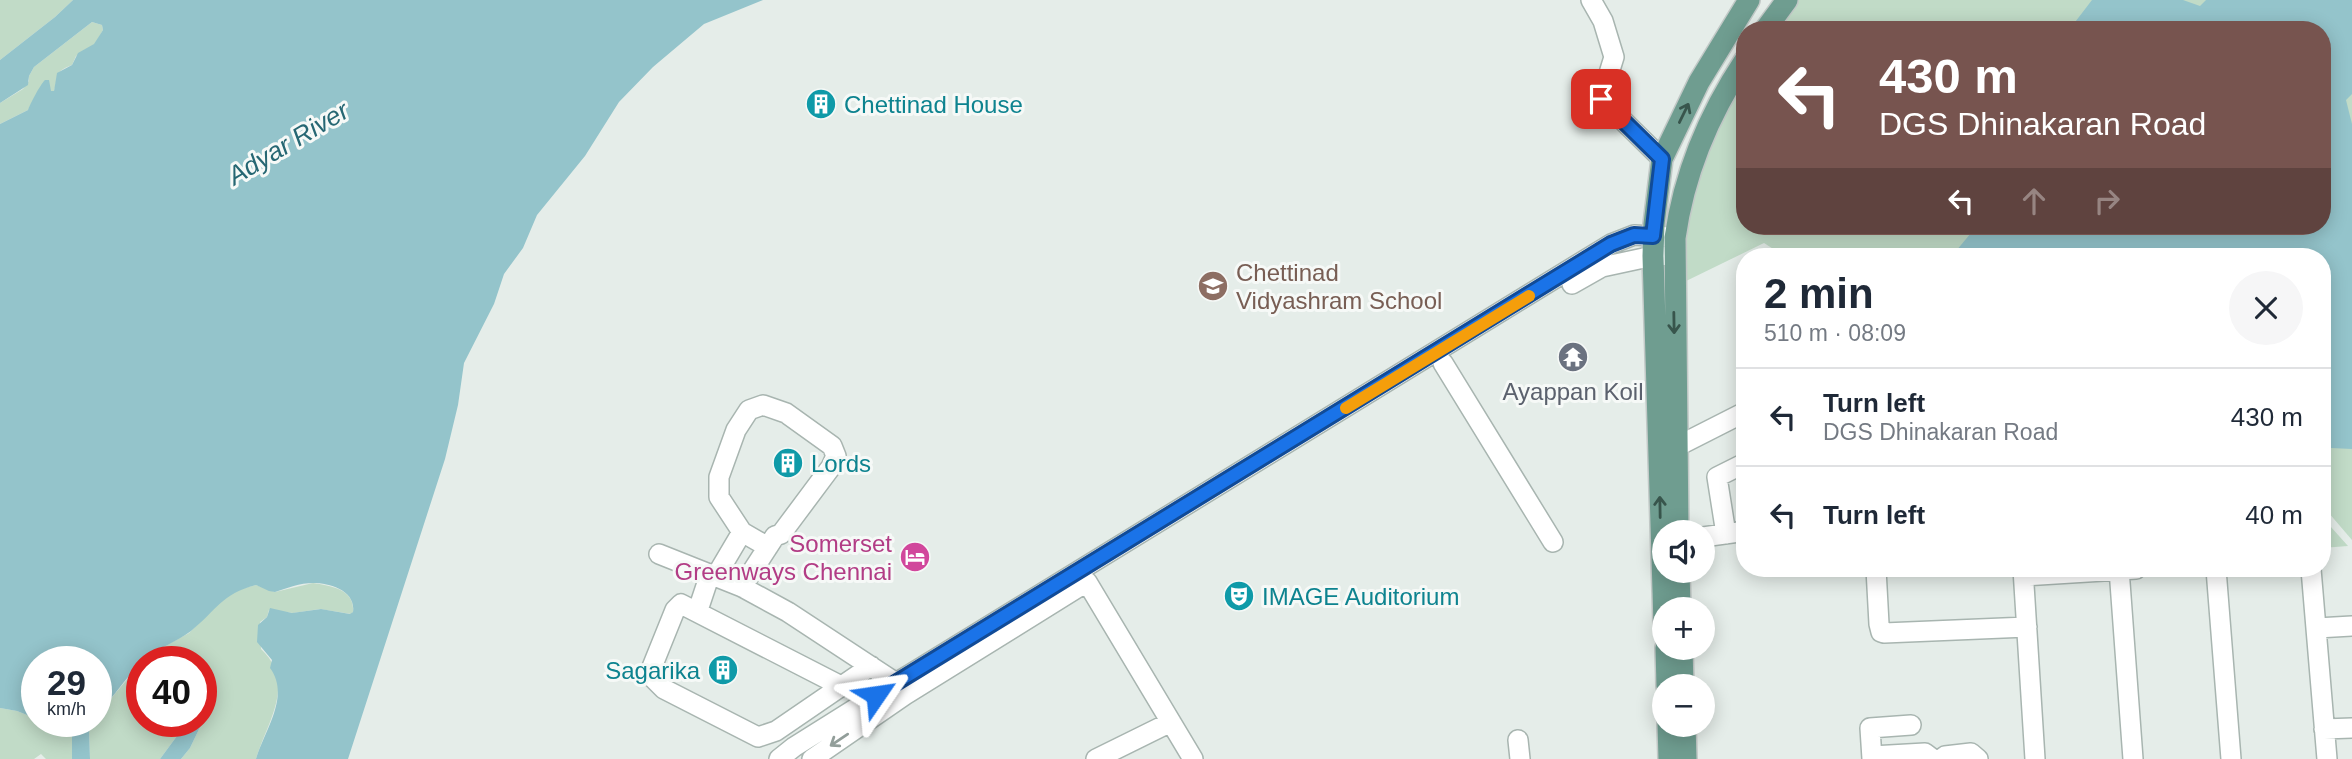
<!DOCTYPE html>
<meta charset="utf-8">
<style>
body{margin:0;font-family:Arial,sans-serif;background:#f6f6f7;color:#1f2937;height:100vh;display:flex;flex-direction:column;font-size:26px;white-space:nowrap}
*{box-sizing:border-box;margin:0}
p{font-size:23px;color:#747a83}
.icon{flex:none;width:38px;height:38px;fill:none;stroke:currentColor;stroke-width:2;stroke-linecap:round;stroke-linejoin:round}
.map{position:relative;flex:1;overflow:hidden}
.sheet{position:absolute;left:1736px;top:248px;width:595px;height:329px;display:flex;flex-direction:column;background:#fff;border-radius:28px;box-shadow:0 4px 18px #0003}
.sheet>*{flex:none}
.banner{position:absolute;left:1736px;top:21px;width:595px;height:214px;border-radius:28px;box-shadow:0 4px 18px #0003;background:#77544f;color:#fff;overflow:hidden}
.fabs{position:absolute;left:1652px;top:520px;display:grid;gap:14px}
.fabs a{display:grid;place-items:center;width:63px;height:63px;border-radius:50%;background:#fff;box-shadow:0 4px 18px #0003;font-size:35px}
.speed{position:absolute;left:21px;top:646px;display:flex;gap:14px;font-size:35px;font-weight:700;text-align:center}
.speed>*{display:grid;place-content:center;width:91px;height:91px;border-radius:50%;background:#fff;box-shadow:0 4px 18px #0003;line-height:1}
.speed small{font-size:18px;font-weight:400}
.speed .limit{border:10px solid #d22;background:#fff;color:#111}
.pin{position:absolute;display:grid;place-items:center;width:60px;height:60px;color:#fff;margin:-30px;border-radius:14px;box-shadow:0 4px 10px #0006}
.me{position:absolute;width:77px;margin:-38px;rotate:58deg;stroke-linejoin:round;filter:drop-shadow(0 0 5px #0008)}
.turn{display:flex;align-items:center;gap:24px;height:147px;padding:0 28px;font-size:32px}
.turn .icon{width:91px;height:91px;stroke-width:2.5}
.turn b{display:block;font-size:49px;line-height:60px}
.lanes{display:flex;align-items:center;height:66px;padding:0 28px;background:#0003;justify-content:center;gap:35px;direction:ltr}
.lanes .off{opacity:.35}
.round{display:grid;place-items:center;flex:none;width:74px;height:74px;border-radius:37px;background:#f6f6f7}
.overview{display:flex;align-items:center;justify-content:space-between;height:119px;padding:0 28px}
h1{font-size:42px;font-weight:600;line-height:52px}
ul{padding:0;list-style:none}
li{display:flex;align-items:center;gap:21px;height:98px;padding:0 28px;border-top:2px solid #e0e1e3}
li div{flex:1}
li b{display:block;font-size:26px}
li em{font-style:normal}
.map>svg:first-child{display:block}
.green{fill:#c1dbc7}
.water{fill:#94c4cb}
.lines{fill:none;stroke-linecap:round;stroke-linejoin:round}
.minor-casing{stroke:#a8b5b0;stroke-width:22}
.major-casing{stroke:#c2c9c7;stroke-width:24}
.minor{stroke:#fff;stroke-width:19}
.major{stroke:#6f9d90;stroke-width:21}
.oneway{stroke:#38554c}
.oneway2{stroke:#929e9a}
.route-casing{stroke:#114b97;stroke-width:18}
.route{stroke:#1a73e8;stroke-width:12}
.slow{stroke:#f59e0b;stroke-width:12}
.labels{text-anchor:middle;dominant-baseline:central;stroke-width:6;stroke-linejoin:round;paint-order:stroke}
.culture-label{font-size:24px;fill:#0d838f;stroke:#f6f9f7;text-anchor:start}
.education-label{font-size:24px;fill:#785e54;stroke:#f6f9f7;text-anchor:start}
.worship-label{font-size:24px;fill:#5b616d;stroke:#f6f9f7}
.hotel-label{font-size:24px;fill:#b23c85;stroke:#f6f9f7;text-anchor:end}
.water-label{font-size:26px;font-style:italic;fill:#266773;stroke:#f6f9f7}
</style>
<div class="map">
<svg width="2352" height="759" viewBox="0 0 2352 759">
<rect width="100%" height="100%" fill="#e5ede9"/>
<path class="green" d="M0,0H73L55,17L0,60Z
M1797,0H2352V540L2322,505V257H1786L1764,243L1682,283L1687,214L1711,145L1745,74V226H2322V30H1774Z
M92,22L102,25L103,30L95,44L76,56L72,65C53,72 59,76 54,91L37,93L28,110L0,124V103L23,89L29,81V76L34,67Z
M2322,517L2348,546L2322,548Z
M313,583C331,586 355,589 353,612L351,614L320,609L293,613L269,610L267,617L260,622L261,649C297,683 267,722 256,759H181L190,748L214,698L213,672L209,671L201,697V662H142L154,652L189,633L222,600L237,590L256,585L275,592Z
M142,662V721H188L160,759H90L89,729L93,721H96V716Z
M0,708L17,711L37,719V721H66L72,729V759H46L41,754L34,759H0Z"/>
<path class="water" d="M73,0H763L704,24L653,67L619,102L585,156L537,215L523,248L504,274L494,304L464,363L458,405L445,459L348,759H256C264,731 291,696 270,668L272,660L257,642L258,625L267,617L270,608L292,613L321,609L350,614L353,612C356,591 331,583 313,583C300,583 287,588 275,592L269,591L256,585C221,594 217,610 191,631C177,642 159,647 145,659C130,672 112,699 96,716V662H37V719L17,711L0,708V124L28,110C30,104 40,85 45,80H49L51,91H54L57,73L72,65L78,53L94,44L103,30L102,25L92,22L34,67L29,76L28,85L0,103V60L55,17Z
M2092,0H2183L2200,6L2206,0H2352V94L2346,100L2352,124V449L2331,448L2322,444V257H2174L2164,255L2163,257H1951L1971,233L1972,226H2322V30H2069Z
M209,671L213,672L214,698L190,748L181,759H160L188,721H201V697Z
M66,721H93L89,729L90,759H72V729Z"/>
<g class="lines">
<g class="minor-casing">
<path id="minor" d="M1591,0L1603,21L1614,57L1601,99L1662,159
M1572,284L1602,267L1653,256L1673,255
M1443,363L1553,542
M1676,447L1745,412
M1726,534L1717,477L1745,463
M1703,537L1739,532L1745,528
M659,554L742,587L788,612L896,683L903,692
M1876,569L1879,624L1881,632L1884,633L2027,627
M2023,569L2035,759
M2119,569L2133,759
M2216,569L2231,759
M2311,569L2327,759
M716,576L742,532
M1075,576L1087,582L1193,759
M2024,576L2136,569
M742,587L775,536L781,534L831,467L836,456L832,446L786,413L763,405L749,410L736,430L719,477V497L742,532L768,547
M698,610L710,574
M2317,628L2352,626
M841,686L681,604L675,610L652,667L653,678L664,689L758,737L776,731L871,666
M2324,729L2352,728
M1518,740L1520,759
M1872,756L1925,753L1933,759
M779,759L794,747L896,683L1611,244L1634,235L1669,237
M812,759L905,695L1082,585
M1096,759L1171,722
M1872,759L1870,728L1911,725
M1941,759L1945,756L1971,753L1978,759"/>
</g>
<g class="major-casing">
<path id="major" d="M1765,30L1787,0
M1678,532L1675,238C1684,174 1709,114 1745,60
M1679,570L1680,609
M1664,624L1653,256L1654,224L1662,159L1699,82L1749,0
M1666,648L1667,686
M1682,648L1683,686
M1668,724L1669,759
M1685,724L1686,759"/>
</g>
<use href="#minor" class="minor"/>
<use href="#major" class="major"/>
</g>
<defs><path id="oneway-shaft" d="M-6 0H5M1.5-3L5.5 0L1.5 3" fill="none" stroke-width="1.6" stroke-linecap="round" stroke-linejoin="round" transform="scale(1.75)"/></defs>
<g class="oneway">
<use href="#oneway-shaft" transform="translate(1684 113) rotate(-64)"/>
<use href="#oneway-shaft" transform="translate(1674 323) rotate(89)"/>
<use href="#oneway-shaft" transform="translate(1660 507) rotate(-91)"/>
</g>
<use class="oneway2" href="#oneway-shaft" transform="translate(839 740) rotate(146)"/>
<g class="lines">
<g class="route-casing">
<path id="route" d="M876,695L1611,244L1634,235L1653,236L1662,159L1601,99"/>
</g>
<use href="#route" class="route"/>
<path class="slow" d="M1346,408L1529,296"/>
</g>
<defs>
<g id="building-disc" transform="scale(1.575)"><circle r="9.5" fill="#0f9aa8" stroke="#f6f9f7"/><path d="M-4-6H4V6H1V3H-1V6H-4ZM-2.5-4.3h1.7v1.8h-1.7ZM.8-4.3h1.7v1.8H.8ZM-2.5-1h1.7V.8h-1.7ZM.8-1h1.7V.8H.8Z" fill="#fff"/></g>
<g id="school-disc" transform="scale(1.575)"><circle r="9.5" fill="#8d6e63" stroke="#f6f9f7"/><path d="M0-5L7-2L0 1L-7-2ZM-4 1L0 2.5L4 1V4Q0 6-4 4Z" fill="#fff"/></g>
<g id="temple-disc" transform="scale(1.575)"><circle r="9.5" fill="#6b7280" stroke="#f6f9f7"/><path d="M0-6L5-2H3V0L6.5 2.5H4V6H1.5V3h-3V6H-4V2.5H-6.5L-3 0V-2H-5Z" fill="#fff"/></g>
<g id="hotel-disc" transform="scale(1.575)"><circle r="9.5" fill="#d1479c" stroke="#f6f9f7"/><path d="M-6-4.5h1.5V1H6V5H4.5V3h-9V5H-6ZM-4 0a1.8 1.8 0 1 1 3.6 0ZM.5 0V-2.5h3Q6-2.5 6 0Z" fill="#fff"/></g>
<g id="theatre-disc" transform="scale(1.575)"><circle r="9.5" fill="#0f9aa8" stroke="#f6f9f7"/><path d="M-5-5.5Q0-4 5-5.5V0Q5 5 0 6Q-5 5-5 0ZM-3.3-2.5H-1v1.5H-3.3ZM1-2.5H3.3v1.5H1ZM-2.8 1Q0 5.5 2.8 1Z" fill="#fff"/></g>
</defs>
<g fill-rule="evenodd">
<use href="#building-disc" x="821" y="104"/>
<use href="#school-disc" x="1213" y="286"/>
<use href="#temple-disc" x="1573" y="357"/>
<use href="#building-disc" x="788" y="463"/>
<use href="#hotel-disc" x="915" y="557"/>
<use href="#theatre-disc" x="1239" y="596"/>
<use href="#building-disc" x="723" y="670"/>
</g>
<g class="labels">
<g class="culture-label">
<text x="844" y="104">Chettinad House</text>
<text x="811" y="463">Lords</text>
<text x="1262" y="596">IMAGE Auditorium</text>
<text x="700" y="670" text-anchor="end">Sagarika</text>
</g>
<g class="education-label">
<text x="1236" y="272">Chettinad<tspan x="1236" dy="28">Vidyashram School</tspan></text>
</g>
<g class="worship-label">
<text x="1573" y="391">Ayappan Koil</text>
</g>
<g class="hotel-label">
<text x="892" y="543">Somerset<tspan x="892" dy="28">Greenways Chennai</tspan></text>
</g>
<g class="water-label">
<text transform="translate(288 143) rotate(-31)">Adyar River</text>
</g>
</g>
</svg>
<div class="fabs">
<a><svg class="icon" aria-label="sound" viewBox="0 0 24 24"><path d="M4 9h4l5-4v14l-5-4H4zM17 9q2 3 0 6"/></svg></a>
<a>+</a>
<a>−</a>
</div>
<div class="speed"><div>29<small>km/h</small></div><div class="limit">40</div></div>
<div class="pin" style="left:1601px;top:99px;background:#d93025"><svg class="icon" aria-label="arrive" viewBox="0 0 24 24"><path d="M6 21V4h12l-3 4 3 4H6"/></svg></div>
<svg class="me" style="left:876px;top:695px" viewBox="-20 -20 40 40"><path d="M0-17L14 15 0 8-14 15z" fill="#1a73e8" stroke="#fff" stroke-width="4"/></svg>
<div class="banner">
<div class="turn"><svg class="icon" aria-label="left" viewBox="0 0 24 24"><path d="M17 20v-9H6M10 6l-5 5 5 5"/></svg><div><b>430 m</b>DGS Dhinakaran Road</div></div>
<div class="lanes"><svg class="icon" aria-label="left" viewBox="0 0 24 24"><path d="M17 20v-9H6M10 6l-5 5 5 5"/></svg><svg class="icon off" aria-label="ahead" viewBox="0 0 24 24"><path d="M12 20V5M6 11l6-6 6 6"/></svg><svg class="icon off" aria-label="right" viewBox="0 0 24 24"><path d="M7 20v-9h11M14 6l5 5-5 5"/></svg></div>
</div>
<section class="sheet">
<div class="overview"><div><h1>2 min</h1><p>510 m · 08:09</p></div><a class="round"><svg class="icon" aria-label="close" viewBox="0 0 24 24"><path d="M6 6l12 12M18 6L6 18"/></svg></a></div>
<ul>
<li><svg class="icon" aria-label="left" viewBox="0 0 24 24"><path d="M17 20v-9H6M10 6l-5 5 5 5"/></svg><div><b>Turn left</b><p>DGS Dhinakaran Road</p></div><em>430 m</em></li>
<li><svg class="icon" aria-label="left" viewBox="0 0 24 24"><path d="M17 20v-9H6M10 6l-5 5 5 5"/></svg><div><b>Turn left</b></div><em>40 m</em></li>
</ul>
</section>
</div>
